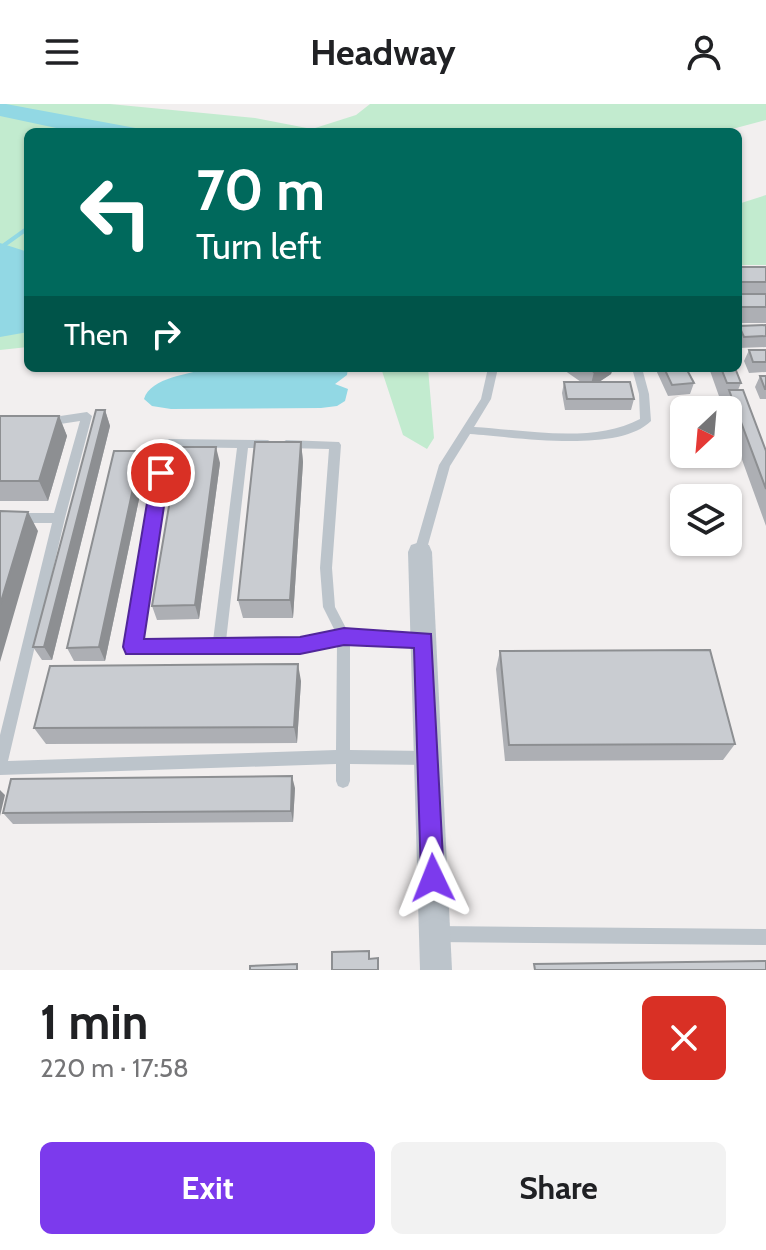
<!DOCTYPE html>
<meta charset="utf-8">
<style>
body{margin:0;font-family:Cabin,sans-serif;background:#f2f2f2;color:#202124;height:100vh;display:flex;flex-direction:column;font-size:30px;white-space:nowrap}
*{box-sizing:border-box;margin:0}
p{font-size:26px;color:#757577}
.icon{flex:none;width:44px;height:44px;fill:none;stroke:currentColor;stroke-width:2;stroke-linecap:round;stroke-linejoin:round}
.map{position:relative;height:866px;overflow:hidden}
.side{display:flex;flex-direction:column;background:#fff;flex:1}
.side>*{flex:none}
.banner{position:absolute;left:24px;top:24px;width:718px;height:244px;border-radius:12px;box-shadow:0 2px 6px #0004;background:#00695c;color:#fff;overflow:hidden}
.needle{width:52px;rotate:206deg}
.buttons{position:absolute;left:670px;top:292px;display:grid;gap:16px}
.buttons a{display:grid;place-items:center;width:72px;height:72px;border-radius:12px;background:#fff;box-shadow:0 2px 6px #0004;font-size:40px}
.pin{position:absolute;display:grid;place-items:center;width:68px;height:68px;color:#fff;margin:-34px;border:4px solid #fff;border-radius:50%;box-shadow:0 2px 8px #0007}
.me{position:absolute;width:88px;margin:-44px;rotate:358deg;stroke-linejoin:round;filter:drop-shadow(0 0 6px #0008)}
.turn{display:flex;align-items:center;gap:28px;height:168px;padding:0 40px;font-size:36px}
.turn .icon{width:104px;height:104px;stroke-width:2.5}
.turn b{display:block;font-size:56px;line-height:68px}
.then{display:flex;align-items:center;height:76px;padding:0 40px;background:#0003;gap:16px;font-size:30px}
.round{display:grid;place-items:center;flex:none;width:84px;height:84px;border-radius:12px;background:#f2f2f2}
.summary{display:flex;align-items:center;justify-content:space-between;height:136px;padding:0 40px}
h1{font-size:48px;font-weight:800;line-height:60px}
.action{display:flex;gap:16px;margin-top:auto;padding:16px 40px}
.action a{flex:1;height:92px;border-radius:12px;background:#7c3aed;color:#fff;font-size:32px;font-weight:800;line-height:92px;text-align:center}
.action a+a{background:#f2f2f2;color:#202124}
header{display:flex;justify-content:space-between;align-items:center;height:104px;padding:0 40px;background:#fff;font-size:36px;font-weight:800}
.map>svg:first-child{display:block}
.green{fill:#c2ebcf}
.water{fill:#92d8e4}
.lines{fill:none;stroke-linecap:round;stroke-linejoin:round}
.stream{stroke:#92d8e4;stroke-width:4}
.lane{fill:#bcc4cb;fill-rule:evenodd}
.street{fill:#bcc4cb;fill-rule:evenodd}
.wall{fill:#adafb4}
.shaded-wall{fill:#8d8f92}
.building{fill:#c9ccd1;stroke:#8d8f92;stroke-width:2}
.route{fill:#7c3aed;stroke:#51269a;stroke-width:2}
</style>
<header><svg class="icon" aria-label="menu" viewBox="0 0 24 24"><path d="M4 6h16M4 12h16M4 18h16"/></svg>Headway<svg class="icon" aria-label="person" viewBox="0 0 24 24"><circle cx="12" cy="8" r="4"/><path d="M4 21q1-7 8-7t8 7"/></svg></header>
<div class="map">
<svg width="766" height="866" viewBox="0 0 766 866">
<rect width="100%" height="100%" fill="#f2efef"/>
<path class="green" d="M0,0H110L255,14L312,25L356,11L370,0H766V16L721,28H28V243L0,246Z
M766,91V161H738V100Z
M381,264H428L434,334L427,345L403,331Z"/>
<path class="water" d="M0,0H6L157,28H75L0,12Z
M0,139L28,148V228L0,233Z
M210,264H348L347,271L335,280L348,285L345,297L337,302L321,304L171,305L152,302L144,295C151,273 190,270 210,264Z"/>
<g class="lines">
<path class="stream" d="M0,144L28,124"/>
<path class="lane" d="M488,264H498L491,295L474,323C525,326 594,340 640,315L639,290L632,264H642L649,290L651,317C618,350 515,333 470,330L450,362L426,448L424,451H416L414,448L439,361L481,295Z
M87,308L92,312L65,414L8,657L336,646L337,540L300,548L133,549L128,547L126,543L159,339L165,335L268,336L274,340L268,344H248L226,537L300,536L336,529L323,503L320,464L329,345L286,344L280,340L286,336L339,338L341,341L332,464L335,503L348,528L424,530L429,532L431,536L429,540L424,542L350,539V646L428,647L433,649L435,654L433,659L428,661L350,660V677L348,682L343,684L338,682L336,677V660L0,671V631L52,419H0V409H54L80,317L47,322L42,318L47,314ZM170,343L237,344L213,537H140Z
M435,822L766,825V841L435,838L429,836L427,830L429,824Z"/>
<path class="street" d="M420,438L429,441L432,448L452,866H420L408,448L411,441Z"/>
</g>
<path class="wall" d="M738,163H766V219H738Z
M766,221V243L739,244L738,241L739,222Z
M749,246H766V268L749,269L744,257Z
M561,264H613L611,270L599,278L634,295L631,306H565L562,289L564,278H581Z
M655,264H686L694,279L690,290L668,292Z
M709,264H735L741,279L738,286L766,347V422L728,317V306H724L722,302L725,295H720Z
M760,272H766V295H760L755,283Z
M105,306L110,322L52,556H42L33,543Z
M0,312H59L67,332L48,397H0Z
M301,338L303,358L293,514H243L238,496Z
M220,359L199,515L157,516L152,502Z
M146,362L105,557H74L67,544Z
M500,547L735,640L723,656L505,657L496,565Z
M301,577L297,639L46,640L34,624Z
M295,684L293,718L13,720L3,709Z"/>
<path class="shaded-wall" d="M600,264H613L611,270L590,284L594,268Z
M105,306L110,322L52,556L44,543Z
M59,312L67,332L48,397L39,377Z
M301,338L303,358L293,514L290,496Z
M216,343L220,359L199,515L195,501Z
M141,347L146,362L105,557L99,543Z
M28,408L38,427L0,558V501Z
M298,560L301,577L297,639L294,623Z
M292,672L295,684L293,718L291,707Z
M0,686L5,691L0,712Z"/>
<path class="building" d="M738,163H766V178H738Z
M738,190H766V203H738Z
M766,221V232L744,233L739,222Z
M749,246H766V258H753Z
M588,264H600L594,268Z
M664,264H686L694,279L672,281Z
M721,264H735L741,279H727Z
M760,272H766V285H765Z
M564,278H630L634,295H567Z
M729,286H743L766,347V385Z
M96,306H105L44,543H33Z
M0,312H59L39,377H0Z
M255,338H301L290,496H238Z
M179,343H216L195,501L152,502Z
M114,347H141L99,543L67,544Z
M0,407L28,408L0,501Z
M710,546L735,640L509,641L500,547Z
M298,560L294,623L34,624L50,562Z
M292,672L291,707L3,709L11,675Z
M369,847V855L378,854V866H332V848Z
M766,857V866H535L534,860Z
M297,860V866H250V862Z"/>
<path class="route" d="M161,362L169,369L144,535L300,533L344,524L431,530L444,774L441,782L433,786L424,782L421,774L414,544L344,541L300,550H126L123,543L152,369Z"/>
</svg>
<div class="buttons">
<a><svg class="needle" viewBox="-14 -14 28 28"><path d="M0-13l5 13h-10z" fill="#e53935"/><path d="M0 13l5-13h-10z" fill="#757577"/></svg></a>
<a><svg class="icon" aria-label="layers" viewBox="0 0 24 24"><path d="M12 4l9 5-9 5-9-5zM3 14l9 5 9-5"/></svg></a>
</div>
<div class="pin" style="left:161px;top:369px;background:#d93025"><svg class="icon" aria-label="arrive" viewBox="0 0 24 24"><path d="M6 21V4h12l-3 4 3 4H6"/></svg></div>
<svg class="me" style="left:433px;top:774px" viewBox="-20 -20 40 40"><path d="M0-17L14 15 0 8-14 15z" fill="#7c3aed" stroke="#fff" stroke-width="4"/></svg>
<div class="banner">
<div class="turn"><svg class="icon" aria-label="left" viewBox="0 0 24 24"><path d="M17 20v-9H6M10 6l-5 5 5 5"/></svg><div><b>70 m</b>Turn left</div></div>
<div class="then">Then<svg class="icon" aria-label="right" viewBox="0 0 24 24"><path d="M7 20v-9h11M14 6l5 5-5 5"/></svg></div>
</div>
</div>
<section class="side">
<div class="summary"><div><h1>1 min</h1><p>220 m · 17:58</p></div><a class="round" style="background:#d93025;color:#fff"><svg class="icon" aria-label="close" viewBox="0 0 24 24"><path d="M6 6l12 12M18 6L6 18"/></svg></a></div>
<div class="action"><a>Exit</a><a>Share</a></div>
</section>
